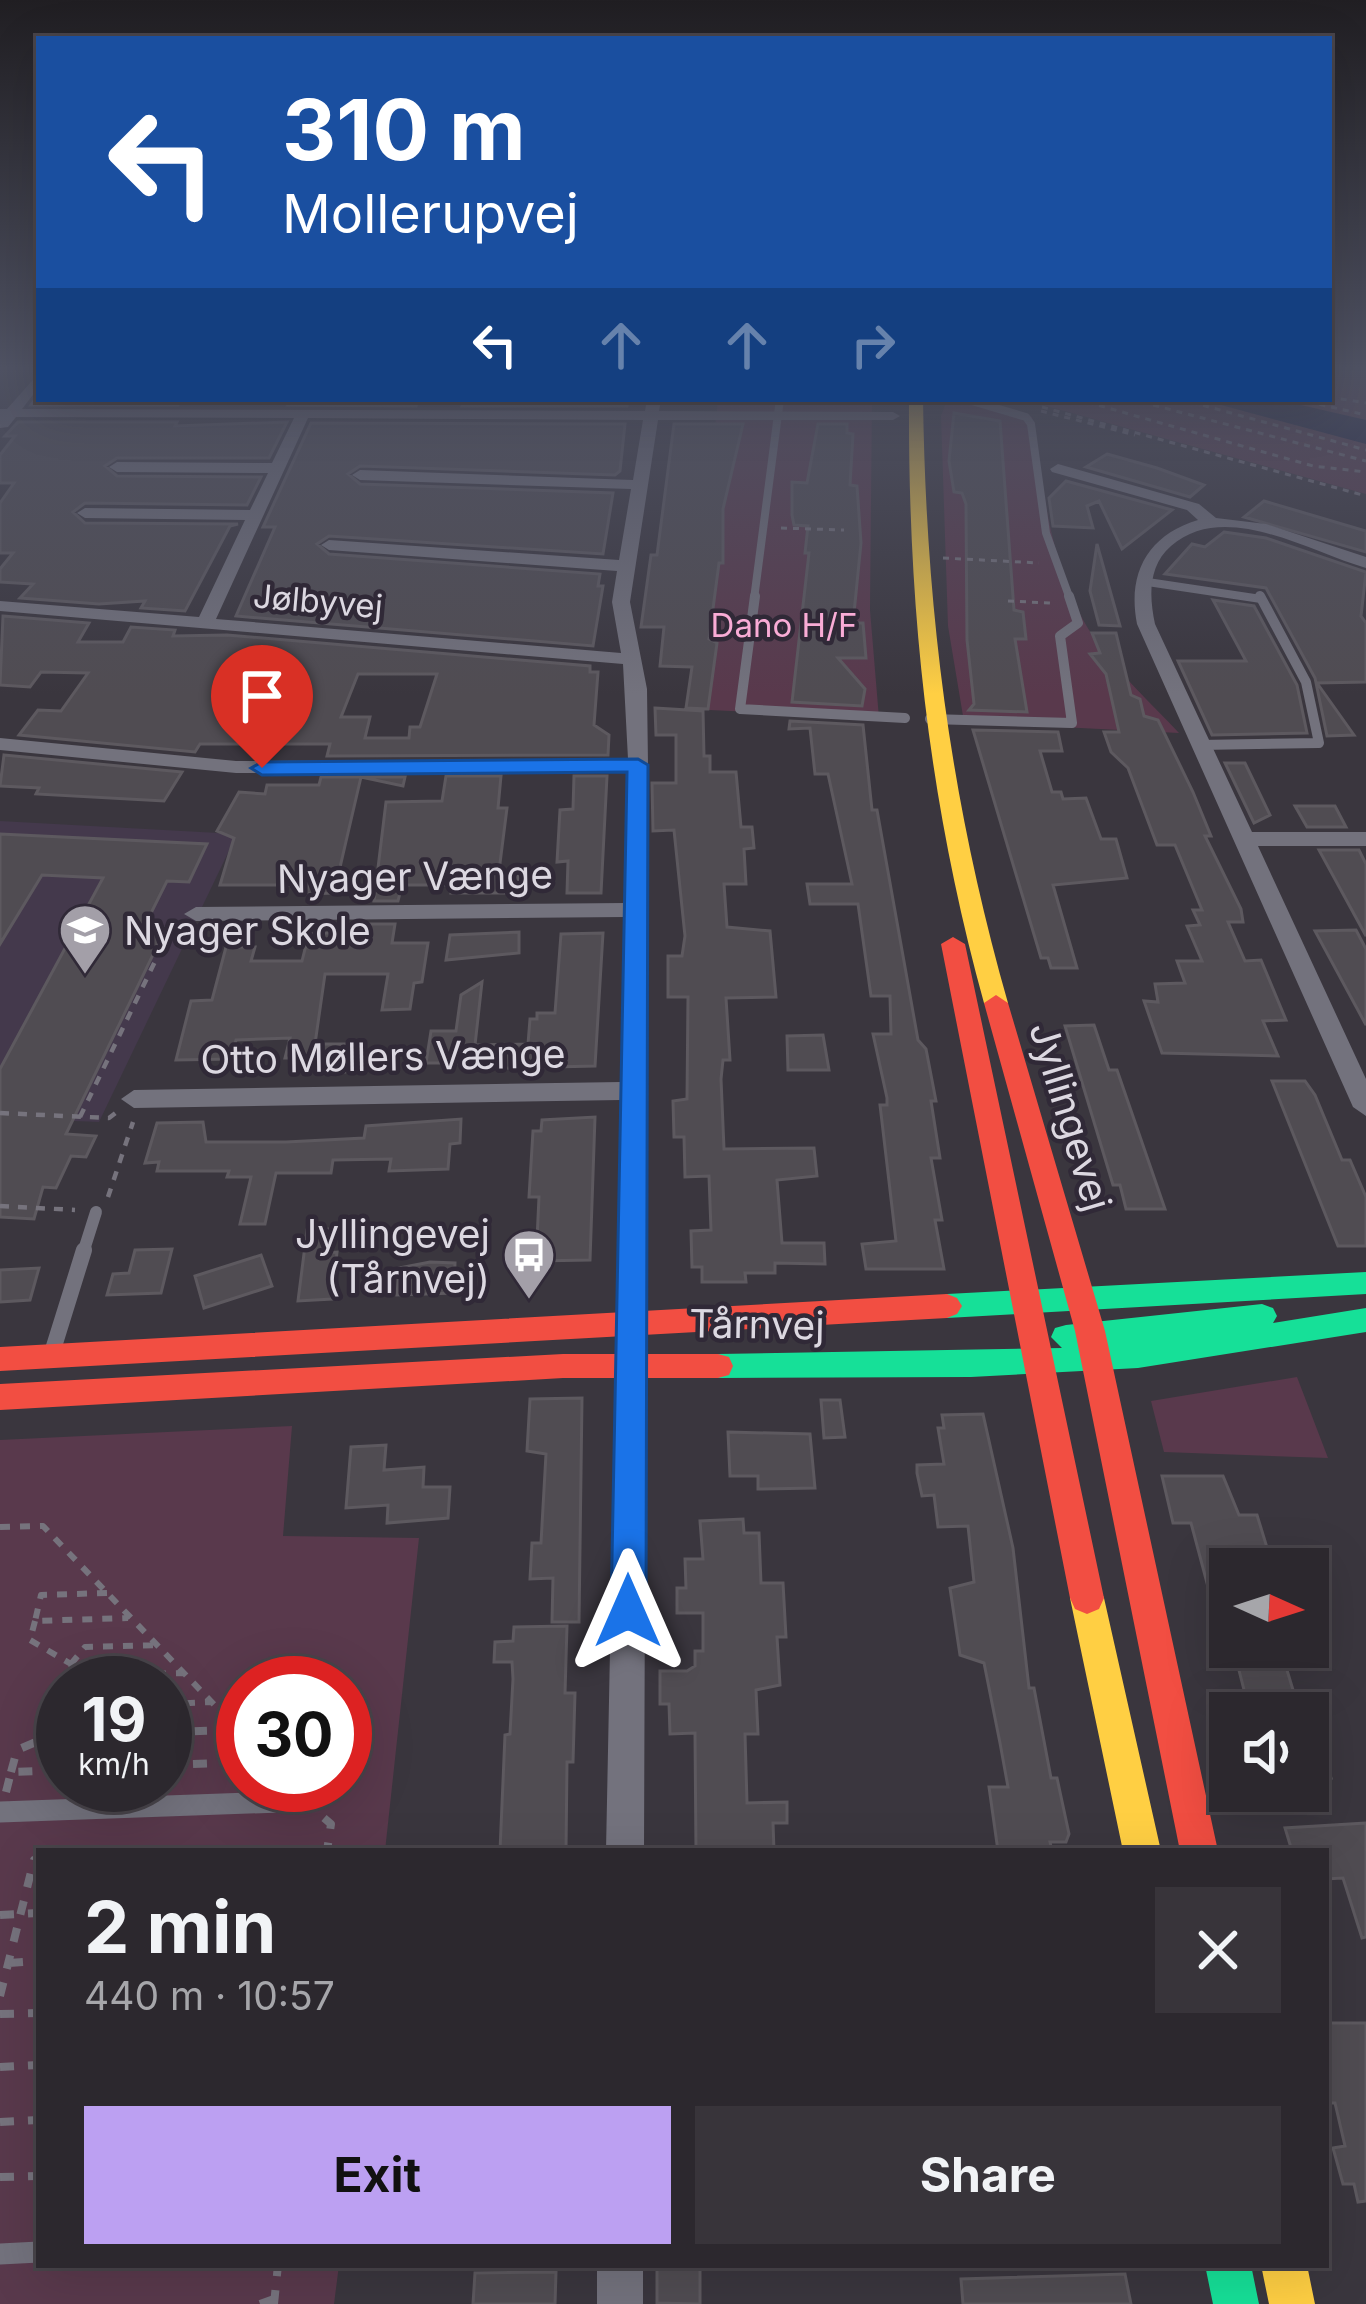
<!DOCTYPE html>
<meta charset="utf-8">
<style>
body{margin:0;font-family:Inter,sans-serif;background:#38343a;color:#f1f3f6;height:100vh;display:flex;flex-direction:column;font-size:45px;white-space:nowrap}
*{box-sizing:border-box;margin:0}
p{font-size:39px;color:#a6a6aa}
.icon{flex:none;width:66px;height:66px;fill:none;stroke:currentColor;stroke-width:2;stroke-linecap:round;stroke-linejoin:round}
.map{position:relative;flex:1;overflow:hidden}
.panel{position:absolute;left:36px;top:1848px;width:1293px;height:420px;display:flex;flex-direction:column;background:#2c282e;border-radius:0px;box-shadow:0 12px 48px #0002,0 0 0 3px #48444a}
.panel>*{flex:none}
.banner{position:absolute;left:36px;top:36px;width:1296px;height:366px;border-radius:0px;box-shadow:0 12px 48px #0002,0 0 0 3px #48444a;background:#1a4fa0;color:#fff;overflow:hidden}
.needle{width:78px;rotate:93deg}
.fabs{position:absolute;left:1209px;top:1548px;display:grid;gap:24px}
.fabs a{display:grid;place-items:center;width:120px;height:120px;border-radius:0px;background:#2c282e;box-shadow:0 12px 48px #0002,0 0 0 3px #48444a;font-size:60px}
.speed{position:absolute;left:36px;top:1656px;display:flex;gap:24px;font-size:60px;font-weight:700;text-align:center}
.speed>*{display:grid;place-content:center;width:156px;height:156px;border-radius:50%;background:#2c282e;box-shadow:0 12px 48px #0002,0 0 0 3px #48444a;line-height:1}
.speed small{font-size:30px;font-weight:400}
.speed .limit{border:18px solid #d22;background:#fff;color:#111}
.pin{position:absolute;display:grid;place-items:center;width:102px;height:102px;color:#fff;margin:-123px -51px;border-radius:50% 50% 50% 0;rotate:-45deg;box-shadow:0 0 12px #0007}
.pin .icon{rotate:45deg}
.me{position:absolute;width:132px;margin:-66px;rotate:0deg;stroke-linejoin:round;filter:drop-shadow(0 0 9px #0008)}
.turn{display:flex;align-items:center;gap:42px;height:252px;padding:0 48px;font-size:54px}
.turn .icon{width:156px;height:156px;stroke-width:2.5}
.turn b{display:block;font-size:84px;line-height:102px}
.lanes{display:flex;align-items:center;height:114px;padding:0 48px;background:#0003;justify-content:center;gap:60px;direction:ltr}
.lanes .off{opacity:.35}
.round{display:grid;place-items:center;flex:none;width:126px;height:126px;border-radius:0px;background:#38343a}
.head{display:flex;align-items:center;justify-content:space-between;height:204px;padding:0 48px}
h1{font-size:72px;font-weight:700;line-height:90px}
.button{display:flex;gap:24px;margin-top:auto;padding:24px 48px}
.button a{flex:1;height:138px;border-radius:0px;background:#bca0f2;color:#111;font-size:48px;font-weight:700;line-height:138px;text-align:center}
.button a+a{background:#38343a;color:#f1f3f6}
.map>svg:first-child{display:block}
.built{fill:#44394c}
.green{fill:#59394c;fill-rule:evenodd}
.water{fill:#13193c}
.building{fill:#504c52;stroke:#5d595f;stroke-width:3;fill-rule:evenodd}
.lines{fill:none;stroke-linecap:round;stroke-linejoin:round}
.path-far3{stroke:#76737d;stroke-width:3;stroke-dasharray:6 6;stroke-linecap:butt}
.path-far2{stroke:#76737d;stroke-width:4.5;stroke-dasharray:9 9;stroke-linecap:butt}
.path-far1{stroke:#76737d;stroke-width:6;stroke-dasharray:10 10;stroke-linecap:butt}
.path{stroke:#76737d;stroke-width:8;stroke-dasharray:14 14;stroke-linecap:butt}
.lane-far4{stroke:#73727d;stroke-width:8}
.lane-far3{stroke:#73727d;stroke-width:10}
.lane-far2{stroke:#73727d;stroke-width:12}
.lane-far1{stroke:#73727d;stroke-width:16}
.lane{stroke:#73727d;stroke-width:21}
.street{fill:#73727d;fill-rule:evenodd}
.fast{fill:#16e098;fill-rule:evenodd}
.slow{fill:#ffcf43;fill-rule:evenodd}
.jam{fill:#f24e42;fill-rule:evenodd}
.route{fill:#1a73e8;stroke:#114b97;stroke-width:3}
.labels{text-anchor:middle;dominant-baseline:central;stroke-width:9;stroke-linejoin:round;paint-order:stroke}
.far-street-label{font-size:33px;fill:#dcd8e1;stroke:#302937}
.far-park-label{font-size:33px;fill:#f9acd6;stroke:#302937}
.street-label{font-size:39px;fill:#dcd8e1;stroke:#302937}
.poi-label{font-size:39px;fill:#dcd8e1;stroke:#302937;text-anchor:start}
</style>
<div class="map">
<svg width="1366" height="2304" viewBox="0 0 1366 2304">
<rect width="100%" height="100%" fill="#3a363e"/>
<path class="built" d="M0,821L237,834L99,1122L0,1118Z"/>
<path class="green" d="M1329,371H1366V494L1021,399H1329Z
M718,399H872L870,610L879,718L687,709Z
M947,400L1032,417C1044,493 1051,577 1097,642C1120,675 1152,704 1179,733L964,722L948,626L941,416Z
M1297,1377L1328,1458L1164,1452L1151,1401Z
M292,1426L283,1536L419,1538L385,1851H39V2265H339L334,2304H0V1440ZM63,1683H165V1785H63ZM243,1683H345V1785H243Z"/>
<path class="water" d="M1199,399H1275L1366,420V444Z"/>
<path class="building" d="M39,394V399L182,400L178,405H31Z
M304,399H419L416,406L288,405L291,400Z
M464,399H628L627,406H462Z
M954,413L1000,421L1014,610L1023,612L1026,639H1015L1027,712L969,710L974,704L967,640L966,504L962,493L954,492L949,461Z
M18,422H177L175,426L287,422L269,458H117L105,466L117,476L261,477L247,505L85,503L73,512L85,523L238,524L230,526L185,611L141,608L145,601L99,604L20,598L33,584L0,582V569L13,553H0V503L14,483H0V455L15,436H5Z
M311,423L625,424L620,471L615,475L360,466L348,474L360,484L613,493L603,554L329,536L317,544L329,554L600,574L598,586H603L593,646L236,616L275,527H263Z
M674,424H743L723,509V563H719L709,639L717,643L708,709L686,708L692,667L660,666L664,627H641L651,555H657Z
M818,424H847V433L853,434L850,485L857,486L861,543L853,623H863L866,658H838L865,689L862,706L792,702L809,553H805L808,526L794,525L792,515V482L807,483Z
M1107,454L1157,468L1204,485L1190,497L1086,467Z
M1066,481L1172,510L1122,549L1099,501L1087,506L1093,528L1053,526L1049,498Z
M1264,501L1366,531V552L1244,517Z
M1224,532L1266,538L1366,572L1361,616L1366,623V682L1317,683L1354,735L1327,736L1315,678L1266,588L1165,574L1192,544L1205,547Z
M1097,544L1120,626L1099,625L1090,591Z
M1213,600L1254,606L1297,685L1307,733L1212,735L1178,661H1246Z
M3,616L89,623L78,642H123L131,627L175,630L173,636L227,635L590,666V672H598L594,725L609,735L608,755L327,756L330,744H200L195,752L19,735L38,710L61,711L88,673L41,672L30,687L0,685ZM358,674H437L420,727H410L409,738H365L370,717H341Z
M1092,633H1116L1131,695L1140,699L1144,716L1158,720L1193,792L1211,836H1205L1241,909L1243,922H1228L1245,961L1261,960L1286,1020L1263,1021L1278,1056L1162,1053L1144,1001L1158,1002L1155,984L1185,983L1177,961H1202L1187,926L1200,925L1193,910H1202L1175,845H1157L1128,768L1111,752L1104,732H1119L1106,674L1090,654L1100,653Z
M655,708L703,711L704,756H710V772H736L741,827H752L754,848L744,849L746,884H724L727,927L770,931L776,997L726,998L730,1060H723L721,1079L724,1149L814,1148L817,1176L777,1180L782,1243H824L825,1264L775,1263V1273H745L746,1282H702V1267H692L691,1231L711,1230L709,1176L685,1177L684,1137H674L673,1101L687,1099L688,997H668V956H682L685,936L674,830L653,831L652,783H676V735H656Z
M790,721L863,725L872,810H877L918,1040L926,1049L936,1101H931L940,1158H931L942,1220H935L944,1269H866L862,1244L896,1241L880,1105H887V1098L873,1034H891L890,996H871L858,904H810L807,884H852L828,774H815L810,728L789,729Z
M973,730L1058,732L1062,751H1040L1052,792H1061L1063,799L1086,798L1101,839H1116L1127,878L1053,885L1077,968H1051L1048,958H1041Z
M4,755L182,772L164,801L36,794L39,788L0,786Z
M1225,763H1245L1270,815L1254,823Z
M446,776H501L498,808H507L499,871H518V893H451L452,885H402L398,901H374L386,802L442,801Z
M574,776H607L601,893H567L568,861L557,862L560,810L573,809Z
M321,777H405L403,786L361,777L334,893L306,894L308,885H220L234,838L217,831L239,792L265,794L267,785H319Z
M1295,806H1335L1346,827H1307Z
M0,834L207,844L189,882L167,881L144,927L166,928L66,1134L96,1136L86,1157L71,1156L56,1188L43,1187L34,1219L0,1217V1069L103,878L42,875L0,944Z
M1319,850H1359L1366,864V936Z
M369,924H395L392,943H428L422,982L414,983L410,1009L382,1010L388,974H325L315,1044H352L345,1072L295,1070L299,1058H285L290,1038L236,1040L231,1059L176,1060L191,1001L212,1000L226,947H255L251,961H302L309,933H366Z
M1356,930L1366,949V1025L1315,931Z
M519,932V953L446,960L450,935Z
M603,933L595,1066L464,1069L465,1063H426L431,1031H456L461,995L482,982L475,1045L528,1044L530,1019H537V1013H555L561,934Z
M1094,1025L1109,1070H1117L1165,1209H1126L1120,1185H1113L1065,1026Z
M823,1035L829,1070H788L787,1036Z
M1272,1081H1305L1315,1095L1342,1160H1350L1366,1197V1246H1338Z
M595,1117L590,1260L536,1261L539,1197H529L533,1131H541L542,1120Z
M461,1119L460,1143L450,1144L448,1169L389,1171L391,1159L333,1160L331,1173H276L265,1224H240L251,1177H227L229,1171H157L159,1162L145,1163L157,1123L203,1122L206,1142H286L364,1138L366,1126Z
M328,1229L323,1253L337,1252L332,1299L298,1301L307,1230Z
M172,1249L161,1293L107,1295L113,1274L129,1273L135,1250Z
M261,1255L272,1286L204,1308L195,1276Z
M430,1262L455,1263L454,1293L397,1295L399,1268Z
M39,1268L30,1300L0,1302V1270Z
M582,1398L579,1622H552L553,1578L530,1579L532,1543H541L546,1454L527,1451L530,1399Z
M821,1400H840L845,1437L824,1438Z
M983,1414L1013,1548L1029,1688H1034L1051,1778H1057L1069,1834L1066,1842H1050L1052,1851H998L989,1787H1008L1000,1743L984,1663L960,1655L950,1588L974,1582L968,1526L938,1527L934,1495L922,1496L917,1473V1465L944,1464L938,1428H944L942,1415Z
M728,1432L810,1434L815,1488L758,1489V1476H730Z
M386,1445L384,1470L424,1467L423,1487H450L448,1518L387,1523L388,1505L346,1508L351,1447Z
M1162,1476H1223L1239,1515H1257L1273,1567L1230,1569V1598H1211L1191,1523H1173Z
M743,1519L744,1533H759L761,1583H783L786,1637H777L780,1685L756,1690L758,1734H745L747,1803L787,1802V1823H773L774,1851H696L695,1733L670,1734L669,1704H660V1671H687L695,1666V1651H703V1613H677V1588H686L685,1559H703L700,1521Z
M567,1626L565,1693H575L573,1762H567L566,1851H500L505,1735L510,1734L513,1679L512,1662H494L495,1642L513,1641L514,1627Z
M1233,1647H1280L1300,1713H1250Z
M1313,1720L1331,1778H1308V1721Z
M1366,1823V1937L1362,1938L1343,1878L1326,1879V1851H1292L1285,1828Z
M1326,2023H1366V2201L1358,2202L1354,2184H1343L1333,2148L1345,2146L1335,2103H1326Z
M700,2266V2304L657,2303V2267Z
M556,2272L555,2304H473L475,2273Z
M1125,2274L1131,2304H963L961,2279Z"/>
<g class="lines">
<path class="path-far3" d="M1329,397L1366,403
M1076,399L1313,466L1366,472
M1130,399L1366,461
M1180,399L1366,450
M1296,399L1366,415
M1042,407L1366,496
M1041,411L1135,435
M781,528L844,530
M943,558L1039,563
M1008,601L1050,603"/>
<path class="path-far2" d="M0,1113L109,1118L118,1111
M80,1117L175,920
M108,1197L133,1122
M0,1206L75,1210"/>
<path class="path-far1" d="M0,1527L43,1526L226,1717
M107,1593L41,1595L35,1621L128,1618
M35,1621L30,1640L71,1664L75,1683
M71,1664L85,1647L158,1645
M76,1676L184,1673
M165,1704L212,1702"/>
<path class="path" d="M224,1714L243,1734
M63,1719L50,1736L63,1735
M165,1732L237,1730
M165,1765L243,1762
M11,1772L17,1750L50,1736
M6,1792L11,1772L63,1770
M324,1818L331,1824L327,1851
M0,1915L39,1913
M9,1963L39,1961
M0,1996L34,1860H39
M0,2014L39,2013
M0,2067L39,2065
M0,2122L39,2120
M0,2177L39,2176
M260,2304L274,2299
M274,2304L278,2265"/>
<path class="lane-far4" d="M965,399L1026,417L1031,424L1046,533L1070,599
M1141,581L1261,599
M754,599L780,399"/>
<path class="lane-far3" d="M755,596L740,709L905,718
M930,719L1072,723L1060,636L1078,623L1069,596
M1200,745L1319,743L1306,682L1260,596"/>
<path class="lane-far2" d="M83,1253L96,1212"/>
<path class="lane-far1" d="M51,1356L84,1250"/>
<path class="lane" d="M0,1812L307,1801
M0,2254L39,2252"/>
<path class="street" d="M39,373V387L22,409L645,411L647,399H661L659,411L893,412L900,416L893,420H658L630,602L647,689L648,765L644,1851H606L621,1100L134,1108L121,1099L134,1090L621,1082L625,917L196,921L184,914L196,907L625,903L628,771L236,773L0,750V738L236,761L628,759L623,664L0,611V601L199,617L245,520L85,518L77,513L85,508L250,510L268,473L117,472L109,467L117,462L272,463L294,418L16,417L8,427L0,428V409H7ZM308,418L643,420L633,480L360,470L352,475L360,480L631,489L619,560L329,540L321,545L329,550L617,571L612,602L621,653L216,619Z
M1058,464L1199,504L1216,518L1266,524L1366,557V568C1309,552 1225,499 1171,546C1148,566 1149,596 1155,624L1252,832H1366V846H1258L1366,1079V1116L1353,1107L1137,624C1127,573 1148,535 1198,520L1187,510L1052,472L1050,469Z
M597,2265H643V2304H597Z"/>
<path class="fast" d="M1366,1272V1294L947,1318L937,1314L932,1306L937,1298L947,1294Z
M1262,1304L1273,1308L1277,1316L1273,1323L1366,1308V1332L1138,1368L971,1377L718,1378L707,1375L703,1366L707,1357L718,1354L1062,1348L1051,1337L1055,1328L1066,1325Z
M1205,2265H1251L1259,2304H1213Z"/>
<path class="slow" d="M909,399H923C926,610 950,800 1008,1003L996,1011L984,1003C928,800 908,609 909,399Z
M1087,1582L1099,1587L1104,1598L1161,1851H1123L1070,1598L1075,1587Z
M1261,2265H1307L1315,2304H1269Z"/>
<path class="jam" d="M953,937L965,944L1104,1598L1099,1609L1087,1614L1075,1609L1070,1598L941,944Z
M996,995L1008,1003L1105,1331L1218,1851H1180L1075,1331L984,1003Z
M947,1294L957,1298L962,1306L957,1314L947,1318L0,1371V1347Z
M563,1354H718L729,1357L733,1366L729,1375L718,1378H563L0,1410V1384Z"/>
</g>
<linearGradient id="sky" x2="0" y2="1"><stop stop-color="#201e22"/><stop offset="0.53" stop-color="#4f5263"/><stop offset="1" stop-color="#4f5263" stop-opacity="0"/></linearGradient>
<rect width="1366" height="694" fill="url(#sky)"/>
<path class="route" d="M638,759L648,765L646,1611L641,1623L628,1627L616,1623L611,1611L627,772L262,775L251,768L262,762Z"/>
<defs>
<g id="school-pin" transform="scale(2.7)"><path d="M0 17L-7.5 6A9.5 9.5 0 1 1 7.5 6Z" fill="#a39fa8" stroke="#302937"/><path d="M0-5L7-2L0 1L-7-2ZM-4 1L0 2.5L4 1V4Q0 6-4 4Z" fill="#fff"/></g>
<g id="bus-pin" transform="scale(2.7)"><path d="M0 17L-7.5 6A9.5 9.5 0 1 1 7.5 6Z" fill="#a39fa8" stroke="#302937"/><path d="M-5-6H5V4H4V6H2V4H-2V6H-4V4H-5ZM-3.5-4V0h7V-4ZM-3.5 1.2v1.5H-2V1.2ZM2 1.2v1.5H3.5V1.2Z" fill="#fff"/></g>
</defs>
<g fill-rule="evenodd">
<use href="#school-pin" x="85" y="930"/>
<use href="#bus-pin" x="529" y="1255"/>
</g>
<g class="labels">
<g class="far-street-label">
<text transform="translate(318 601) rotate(5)">Jølbyvej</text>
</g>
<g class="far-park-label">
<text x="784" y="625">Dano H/F</text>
</g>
<g class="street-label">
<text transform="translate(415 876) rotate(-1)">Nyager Vænge</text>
<text transform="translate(383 1056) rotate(-1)">Otto Møllers Vænge</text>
<text transform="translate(1071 1116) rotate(73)">Jyllingevej</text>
<text transform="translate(757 1324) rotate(1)">Tårnvej</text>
</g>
<g class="poi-label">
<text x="124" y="930">Nyager Skole</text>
<text x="490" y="1233" text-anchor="end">Jyllingevej<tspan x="490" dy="45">(Tårnvej)</tspan></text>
</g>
</g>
</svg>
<div class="fabs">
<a><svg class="needle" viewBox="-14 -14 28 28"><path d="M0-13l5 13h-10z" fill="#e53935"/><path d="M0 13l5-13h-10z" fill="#a6a6aa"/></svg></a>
<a><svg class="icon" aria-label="sound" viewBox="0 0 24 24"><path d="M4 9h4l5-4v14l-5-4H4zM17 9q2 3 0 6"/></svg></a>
</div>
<div class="speed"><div>19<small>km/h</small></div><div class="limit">30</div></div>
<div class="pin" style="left:262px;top:768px;background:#d93025"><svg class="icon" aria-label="arrive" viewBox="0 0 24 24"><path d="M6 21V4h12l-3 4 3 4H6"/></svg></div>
<svg class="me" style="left:628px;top:1611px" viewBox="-20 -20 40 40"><path d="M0-17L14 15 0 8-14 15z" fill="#1a73e8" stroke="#fff" stroke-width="4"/></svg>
<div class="banner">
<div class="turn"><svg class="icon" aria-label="left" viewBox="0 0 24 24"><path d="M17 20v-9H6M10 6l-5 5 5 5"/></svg><div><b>310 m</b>Mollerupvej</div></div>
<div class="lanes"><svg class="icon" aria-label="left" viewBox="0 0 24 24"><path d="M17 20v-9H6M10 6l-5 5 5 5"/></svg><svg class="icon off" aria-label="ahead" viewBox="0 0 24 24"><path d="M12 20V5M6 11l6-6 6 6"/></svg><svg class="icon off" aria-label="ahead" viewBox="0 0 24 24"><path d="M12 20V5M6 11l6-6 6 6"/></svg><svg class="icon off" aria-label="right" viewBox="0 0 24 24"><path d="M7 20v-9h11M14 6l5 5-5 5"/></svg></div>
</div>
<section class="panel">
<div class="head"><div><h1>2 min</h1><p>440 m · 10:57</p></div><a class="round"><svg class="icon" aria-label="close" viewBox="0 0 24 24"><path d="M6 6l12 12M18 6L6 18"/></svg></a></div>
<div class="button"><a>Exit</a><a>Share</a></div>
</section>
</div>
